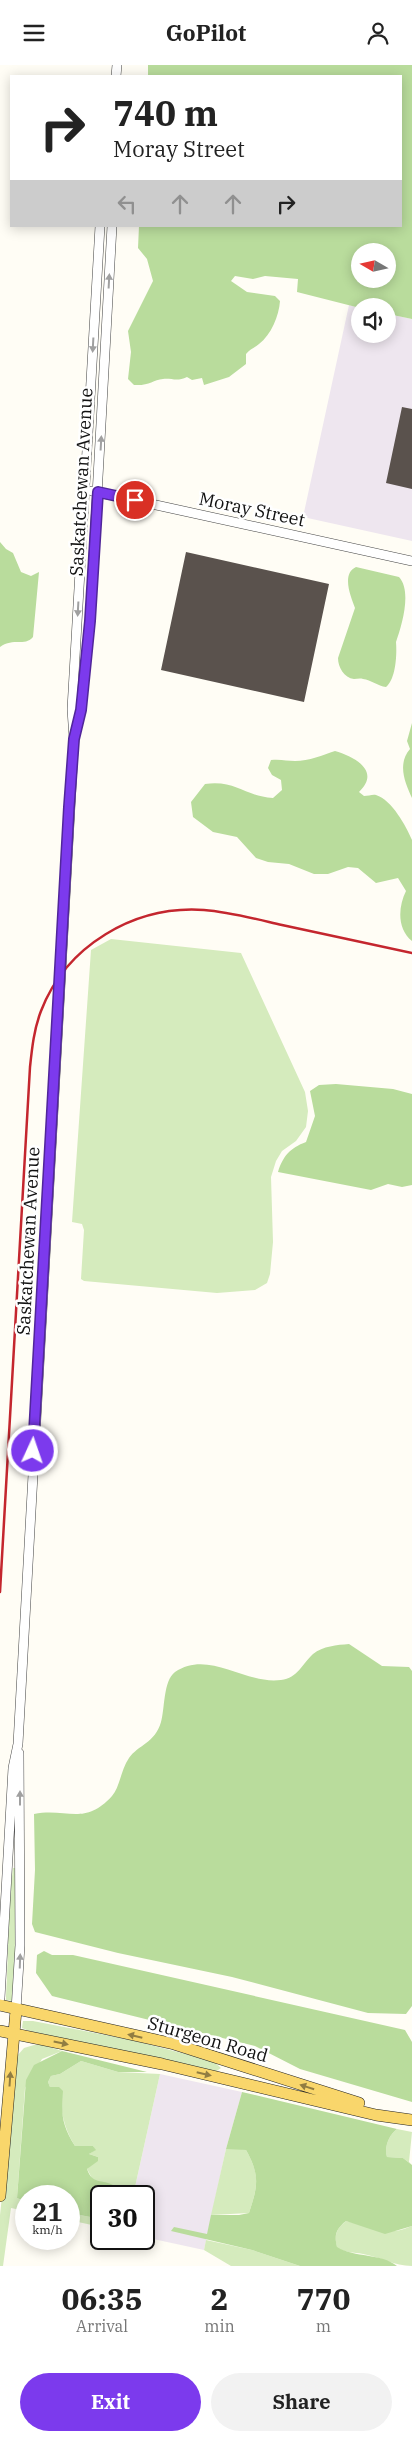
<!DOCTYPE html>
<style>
body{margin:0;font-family:"IBM Plex Serif",serif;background:#f2f2f2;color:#222;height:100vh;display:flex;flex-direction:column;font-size:19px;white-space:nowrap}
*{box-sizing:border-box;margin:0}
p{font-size:16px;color:#767676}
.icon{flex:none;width:28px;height:28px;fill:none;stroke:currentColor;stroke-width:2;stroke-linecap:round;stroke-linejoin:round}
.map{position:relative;height:2201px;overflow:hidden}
.drawer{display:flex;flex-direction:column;background:#fff;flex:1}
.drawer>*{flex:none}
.top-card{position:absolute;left:10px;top:10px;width:392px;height:152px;border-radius:0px;box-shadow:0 2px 12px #0003;background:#fff;color:#222;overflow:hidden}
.needle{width:32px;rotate:279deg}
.buttons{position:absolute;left:351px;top:178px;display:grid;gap:10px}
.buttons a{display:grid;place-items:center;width:45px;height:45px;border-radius:50%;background:#fff;box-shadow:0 2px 12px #0003;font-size:25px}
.speed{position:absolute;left:15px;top:2120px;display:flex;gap:10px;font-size:25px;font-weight:700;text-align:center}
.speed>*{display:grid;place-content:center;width:65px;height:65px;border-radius:50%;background:#fff;box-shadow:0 2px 12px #0003;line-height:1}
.speed small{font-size:12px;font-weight:400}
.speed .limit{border:2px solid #111;border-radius:8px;background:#fff;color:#111}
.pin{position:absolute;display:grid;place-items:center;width:42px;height:42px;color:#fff;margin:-21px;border:2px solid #fff;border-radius:50%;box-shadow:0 1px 5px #0007}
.me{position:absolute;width:55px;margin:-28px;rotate:3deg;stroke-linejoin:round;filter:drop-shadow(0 0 4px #0008)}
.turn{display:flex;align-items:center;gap:18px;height:105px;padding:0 20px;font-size:22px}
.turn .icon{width:65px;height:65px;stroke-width:2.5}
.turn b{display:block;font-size:35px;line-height:42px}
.lanes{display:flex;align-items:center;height:48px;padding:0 20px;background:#0003;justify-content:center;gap:25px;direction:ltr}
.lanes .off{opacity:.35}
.eta{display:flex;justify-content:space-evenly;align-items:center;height:85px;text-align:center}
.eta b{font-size:30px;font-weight:700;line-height:35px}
.button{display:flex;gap:10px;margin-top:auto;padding:10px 20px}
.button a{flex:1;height:58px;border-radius:30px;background:#7c3aed;color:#fff;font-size:20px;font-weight:700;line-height:58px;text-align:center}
.button a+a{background:#f2f2f2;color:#222}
header{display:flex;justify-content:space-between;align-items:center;height:65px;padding:0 20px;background:#fff;font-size:22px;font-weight:700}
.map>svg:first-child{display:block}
.industrial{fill:#eee6ef}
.green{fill:#d5ebbd}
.forest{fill:#b9dc9c;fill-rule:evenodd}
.building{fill:#5a524d}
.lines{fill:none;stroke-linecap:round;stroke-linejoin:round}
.minor-casing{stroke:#444;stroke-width:10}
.major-casing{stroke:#222;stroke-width:12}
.minor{stroke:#fff;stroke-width:9}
.major{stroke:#f9d66b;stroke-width:11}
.rail{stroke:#c4262e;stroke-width:2.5}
.oneway{fill:#a0a0a0}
.oneway2{fill:#917d42}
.route-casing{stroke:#51269a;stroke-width:12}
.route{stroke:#7c3aed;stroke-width:9}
.labels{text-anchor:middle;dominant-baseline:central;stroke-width:5;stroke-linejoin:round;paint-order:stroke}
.street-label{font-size:18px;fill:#111;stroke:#fff}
</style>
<header><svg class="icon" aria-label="menu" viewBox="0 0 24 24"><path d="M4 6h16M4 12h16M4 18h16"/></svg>GoPilot<svg class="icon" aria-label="person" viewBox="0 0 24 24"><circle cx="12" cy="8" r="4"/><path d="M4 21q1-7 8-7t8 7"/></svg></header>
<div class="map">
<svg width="412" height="2201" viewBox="0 0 412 2201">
<rect width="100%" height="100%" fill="#fffdf5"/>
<path class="industrial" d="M349,240L360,243V269H388V249L412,254V476L303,452Z
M160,2009L242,2027L226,2084L204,2185L144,2172V2131H133Z"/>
<path class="green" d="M111,874L241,888L305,1027L308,1046L306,1062L296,1076L282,1086L276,1096L271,1112L273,1177L270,1209L267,1218L255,1225L217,1228L84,1216L81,1214L84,1165L82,1159L72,1157L91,885Z
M13,1803H15L17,1882L12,1936L6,1935V1931C9,1888 7,1845 13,1803Z
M23,1956H33L131,1975L213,1996L221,2003L215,2007L29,1966L22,1963Z
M34,1980H43L62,1986L42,1994L25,2023L17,2133L26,2137V2146L11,2143L3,2201H0V2150L17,1991L24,1983Z
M81,1996L118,2007L160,2009L133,2131H117V2123L93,2115L87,2104L98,2092L89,2089L95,2085L93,2081H75C63,2062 61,2045 59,2022H50L48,2017L51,2011L60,2009Z
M397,2064L412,2067L409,2097L412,2100L403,2093L387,2092C384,2082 389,2070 397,2064Z
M237,2083L246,2085C260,2110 258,2120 249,2148L211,2150L226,2084Z
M69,2148L101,2154V2162L69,2155Z
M346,2156C372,2162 384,2173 412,2161V2201C394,2201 381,2192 363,2189C353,2187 346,2188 337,2183C334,2170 336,2164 346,2156Z
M206,2175L252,2185L300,2201H231L204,2185Z"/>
<path class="forest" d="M148,0H412V254L388,249V241L360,243L297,227L298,214L265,211L253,214L235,211L231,216L247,227L275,231L280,236C279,251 271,270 259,279C254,283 250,284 246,289V299L229,312L204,320L202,313L192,315L187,312C177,317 172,313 163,314C153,315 149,321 134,320L128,314L131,287L128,266L153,216L147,194L138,183L139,161H401V11H148ZM388,186V214H360V186Z
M0,477L6,484L13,488L21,507L31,511L39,507L33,572C24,582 14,572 0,582Z
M356,502L399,512C412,526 402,560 396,577C397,589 396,614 386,622C378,621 371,615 363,614C360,613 357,614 354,614C344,613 338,602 338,593L355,543C351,532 341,509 356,502Z
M412,658V733C405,718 397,699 410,684L407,676Z
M335,686C355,692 381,706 359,727L364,731C368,731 373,729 376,730C392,735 406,761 412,775V876C397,864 398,842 406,826L398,813L376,818L358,803L348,802L328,809H314L289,799L268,797L256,793L237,772L213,767L193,752L191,737L205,719C237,715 243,731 273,733L282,725L281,715L272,710L268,703L271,695C281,694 287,696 295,696C309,696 323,690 335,686Z
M336,1019L393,1024L412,1029V1120L402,1122L388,1119L371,1125L278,1107C283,1091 290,1083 306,1077L315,1051L310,1026L319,1020Z
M349,1579L382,1601L409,1602L412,1606V1941L406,1949L368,1948L232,1912L118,1888L35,1867L32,1859L35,1805L34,1749C66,1742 84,1762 112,1731C120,1722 121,1704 129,1693C138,1680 155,1678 161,1657C165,1644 163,1616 175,1607C209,1584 245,1620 281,1615C298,1613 302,1599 313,1589C323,1581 337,1580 349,1579Z
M44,1886L52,1890H73L405,1965L412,1977V2037L300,2004L255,1981L52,1931L36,1908L37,1890Z
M62,1986L147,2007H118L81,1996L60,2009L51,2011L48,2017L50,2022H59L63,2026C61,2050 62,2060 75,2081H93L96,2085L89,2089L98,2092V2096L87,2104C93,2122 105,2112 117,2123V2131H101V2154L69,2148V2131H26V2137L17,2133L26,2015L34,2000Z
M242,2027L397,2064C389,2070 384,2082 387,2092L403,2093L412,2100V2161L385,2169L346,2156C336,2164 334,2170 337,2182C355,2193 381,2188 397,2201H300L252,2185L171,2166L174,2162L207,2169L211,2150H239L249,2148C258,2121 260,2110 246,2085L226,2084Z"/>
<path class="building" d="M402,342L412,344V424L386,418Z
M186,487L329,519L304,637L161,605Z"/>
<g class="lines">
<g class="minor-casing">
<path id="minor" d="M116,11L117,0
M92,426L412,496
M76,664L81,645L90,556L112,161
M0,1933L13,1703L18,1679L74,674L72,644L100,161
M16,1945L20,1880L19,1688"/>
</g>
<g class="major-casing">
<path id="major" d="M0,1940L174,1979L359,2038
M0,1966L162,1999L376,2050L412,2055
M0,2131L16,1945"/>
</g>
<use href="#minor" class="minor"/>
<use href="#major" class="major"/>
<path class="rail" d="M0,1527L30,1002C32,983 34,964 41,946C66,881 134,840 204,845C230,847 256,854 282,860C325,869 369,879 412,888"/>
</g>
<defs><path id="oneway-solid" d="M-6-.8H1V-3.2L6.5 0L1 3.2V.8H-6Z" transform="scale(1.25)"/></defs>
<g class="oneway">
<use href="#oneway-solid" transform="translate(109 216) rotate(-87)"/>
<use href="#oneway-solid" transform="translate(93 280) rotate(93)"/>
<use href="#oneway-solid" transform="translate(101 378) rotate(-87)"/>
<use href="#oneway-solid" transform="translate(78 544) rotate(93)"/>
<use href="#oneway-solid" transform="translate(20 1733) rotate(-90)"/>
<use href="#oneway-solid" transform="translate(20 1896) rotate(-88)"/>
</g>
<g class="oneway2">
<use href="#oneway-solid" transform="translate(135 1971) rotate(-167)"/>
<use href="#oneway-solid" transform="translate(61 1978) rotate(12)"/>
<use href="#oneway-solid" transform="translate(204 2009) rotate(13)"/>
<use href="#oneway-solid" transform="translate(10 2014) rotate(-86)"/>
<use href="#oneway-solid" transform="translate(307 2022) rotate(-162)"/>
</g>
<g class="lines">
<g class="route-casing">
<path id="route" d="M33,1386L69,742L74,674L81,645L90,556L98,427L135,435"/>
</g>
<use href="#route" class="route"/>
</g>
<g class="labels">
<g class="street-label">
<text transform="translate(81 417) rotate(-87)">Saskatchewan Avenue</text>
<text transform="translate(252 444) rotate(12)">Moray Street</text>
<text transform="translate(28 1176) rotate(-87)">Saskatchewan Avenue</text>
<text transform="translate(208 1974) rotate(16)">Sturgeon Road</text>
</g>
</g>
</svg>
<div class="buttons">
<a><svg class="needle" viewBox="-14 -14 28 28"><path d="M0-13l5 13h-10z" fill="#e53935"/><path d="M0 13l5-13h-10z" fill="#767676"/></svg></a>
<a><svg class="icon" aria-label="sound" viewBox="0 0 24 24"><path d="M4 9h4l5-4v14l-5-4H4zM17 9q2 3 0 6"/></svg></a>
</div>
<div class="speed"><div>21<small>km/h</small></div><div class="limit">30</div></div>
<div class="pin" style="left:135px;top:435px;background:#d93025"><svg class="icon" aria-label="arrive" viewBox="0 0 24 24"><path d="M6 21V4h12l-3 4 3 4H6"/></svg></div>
<svg class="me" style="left:33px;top:1386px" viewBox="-20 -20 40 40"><circle r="17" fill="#7c3aed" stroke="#fff" stroke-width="3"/><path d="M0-11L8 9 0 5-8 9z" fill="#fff"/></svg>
<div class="top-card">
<div class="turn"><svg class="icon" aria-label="right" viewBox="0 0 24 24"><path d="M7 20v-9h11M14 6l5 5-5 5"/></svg><div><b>740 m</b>Moray Street</div></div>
<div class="lanes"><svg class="icon off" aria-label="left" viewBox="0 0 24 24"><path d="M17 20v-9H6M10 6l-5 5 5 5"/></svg><svg class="icon off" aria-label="ahead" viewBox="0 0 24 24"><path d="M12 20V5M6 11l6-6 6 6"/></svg><svg class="icon off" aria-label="ahead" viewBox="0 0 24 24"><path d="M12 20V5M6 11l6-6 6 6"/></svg><svg class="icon" aria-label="right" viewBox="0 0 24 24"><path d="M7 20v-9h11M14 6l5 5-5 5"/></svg></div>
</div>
</div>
<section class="drawer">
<div class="eta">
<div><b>06:35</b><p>Arrival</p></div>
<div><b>2</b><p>min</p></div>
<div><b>770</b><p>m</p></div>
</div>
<div class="button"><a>Exit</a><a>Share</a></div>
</section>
